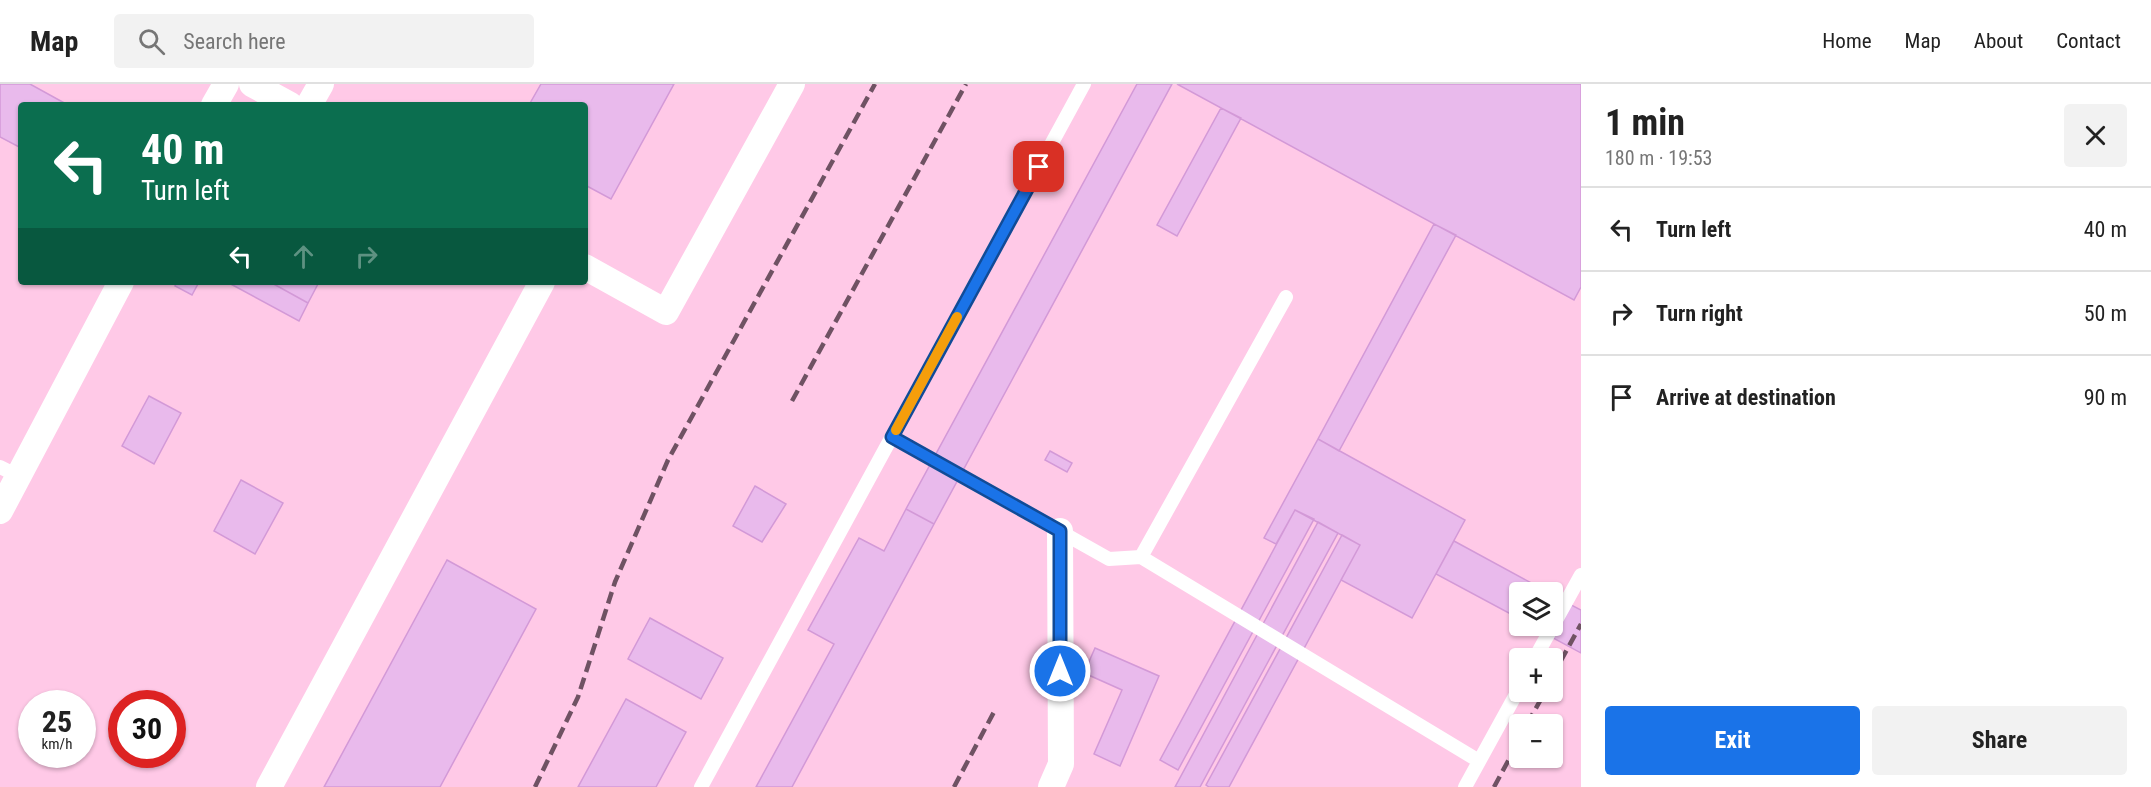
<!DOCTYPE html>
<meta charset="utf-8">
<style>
body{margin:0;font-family:"Roboto Condensed",sans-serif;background:#f2f2f2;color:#222;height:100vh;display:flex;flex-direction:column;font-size:22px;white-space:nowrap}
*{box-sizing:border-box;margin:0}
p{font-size:20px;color:#767676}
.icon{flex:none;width:33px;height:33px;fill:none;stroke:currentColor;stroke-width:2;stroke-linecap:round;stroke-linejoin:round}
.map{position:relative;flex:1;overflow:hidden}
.panel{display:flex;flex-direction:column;background:#fff;width:570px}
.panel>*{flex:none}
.guide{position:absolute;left:18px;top:18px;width:570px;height:183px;border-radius:6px;box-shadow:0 2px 4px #0004;background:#0b6e4f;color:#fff;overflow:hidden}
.controls{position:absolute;left:1509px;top:498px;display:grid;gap:12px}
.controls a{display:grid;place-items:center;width:54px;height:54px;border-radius:6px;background:#fff;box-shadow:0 2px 4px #0004;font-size:30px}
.speed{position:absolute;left:18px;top:606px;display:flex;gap:12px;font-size:30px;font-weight:700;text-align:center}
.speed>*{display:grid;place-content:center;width:78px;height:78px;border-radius:50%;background:#fff;box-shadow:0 2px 4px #0004;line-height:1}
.speed small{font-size:15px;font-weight:400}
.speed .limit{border:9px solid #d22;background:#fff;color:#111}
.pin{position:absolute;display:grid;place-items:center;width:51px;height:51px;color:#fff;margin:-26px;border-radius:12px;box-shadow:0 3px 9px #0006}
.me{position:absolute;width:66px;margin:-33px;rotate:0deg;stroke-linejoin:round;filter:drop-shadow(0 0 4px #0008)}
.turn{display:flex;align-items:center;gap:21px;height:126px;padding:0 24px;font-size:27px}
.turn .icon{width:78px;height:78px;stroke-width:2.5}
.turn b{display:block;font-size:42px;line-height:51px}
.lanes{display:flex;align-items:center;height:57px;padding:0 24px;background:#0003;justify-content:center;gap:30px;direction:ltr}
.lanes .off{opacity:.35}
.round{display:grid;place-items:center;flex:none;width:63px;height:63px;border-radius:6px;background:#f2f2f2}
.overview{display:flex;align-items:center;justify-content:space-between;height:102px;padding:0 24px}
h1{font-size:36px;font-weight:700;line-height:45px}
.action{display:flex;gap:12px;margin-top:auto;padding:12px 24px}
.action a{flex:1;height:69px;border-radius:6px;background:#1a73e8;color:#fff;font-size:24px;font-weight:700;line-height:69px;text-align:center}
.action a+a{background:#f2f2f2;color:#222}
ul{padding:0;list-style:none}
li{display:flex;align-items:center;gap:18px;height:84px;padding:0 24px;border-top:2px solid #e0e0e0}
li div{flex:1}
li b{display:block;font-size:22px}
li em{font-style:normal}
header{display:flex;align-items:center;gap:36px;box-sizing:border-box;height:84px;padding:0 30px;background:#fff;border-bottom:2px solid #e0e0e0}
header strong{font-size:28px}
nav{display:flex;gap:33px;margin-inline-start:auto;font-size:21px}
.search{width:420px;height:54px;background:#f2f2f2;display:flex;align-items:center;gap:15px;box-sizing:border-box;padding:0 21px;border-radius:6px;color:#767676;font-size:22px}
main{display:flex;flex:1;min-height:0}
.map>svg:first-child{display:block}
.built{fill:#ffc9e7;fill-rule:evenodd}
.building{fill:#e9baec;stroke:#d399d7;stroke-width:1.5}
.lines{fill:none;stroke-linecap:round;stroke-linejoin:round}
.lane{stroke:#fff;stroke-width:14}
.street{stroke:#fff;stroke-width:26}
.rail{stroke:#6f5263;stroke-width:4.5;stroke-dasharray:12 6;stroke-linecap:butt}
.route-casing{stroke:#114b97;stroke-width:15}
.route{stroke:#1a73e8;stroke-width:10}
.slow{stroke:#f59e0b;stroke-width:10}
</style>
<header>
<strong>Map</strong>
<div class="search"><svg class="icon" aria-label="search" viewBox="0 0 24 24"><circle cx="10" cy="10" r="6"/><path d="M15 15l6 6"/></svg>Search here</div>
<nav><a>Home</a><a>Map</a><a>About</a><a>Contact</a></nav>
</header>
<main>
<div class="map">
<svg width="1581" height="703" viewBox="0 0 1581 703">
<rect width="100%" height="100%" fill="#fddbed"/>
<path class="built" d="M0,0H1581V703H0ZM21,21H585V198H21ZM1520,508H1552V542H1520ZM1520,574H1552V608H1520ZM32,620H82V670H32ZM122,620H172V670H122ZM1520,640H1552V674H1520Z"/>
<path class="building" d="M0,0H30L68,21H21V64L0,53Z
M541,0H674L611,115L585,101V21H529Z
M1137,0H1172L934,440L906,425Z
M1177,0H1581V203L1574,216Z
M1221,24L1241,34L1177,152L1157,141Z
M1434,140L1456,151L1339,367L1318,355Z
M177,198H199L192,211L175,202Z
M227,198H270L308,219L299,237Z
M270,198H319L308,219Z
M149,312L181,329L154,380L122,362Z
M1318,355L1465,436L1412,534L1341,496L1360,461L1295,426L1276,460L1264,454Z
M1050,367L1072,379L1067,388L1045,376Z
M241,396L283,419L255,470L214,447Z
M755,402L786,420L762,458L733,442Z
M906,425L934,440L792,703H756L834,560L808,546L859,454L884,467Z
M1295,426L1314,435L1178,686L1160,676Z
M1318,438L1338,449L1200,703H1175Z
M1342,451L1360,461L1229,703H1209L1206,701Z
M1454,457L1548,508H1520V535L1436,490Z
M447,476L536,525L440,703H324Z
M1552,511L1581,526V569L1531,542H1552Z
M650,534L723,574L701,615L628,575Z
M1095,564L1159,592L1120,682L1094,670L1122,606L1084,589Z
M626,615L686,648L656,703H578Z"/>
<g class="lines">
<path class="lane" d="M892,353L1109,475L1141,473L1479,677
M0,383L18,392
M1141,473L1286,213
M1535,574L1581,491
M701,703L1084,0
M1465,703L1520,603"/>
<path class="street" d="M252,0L290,21
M214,21L226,0
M309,21L321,0
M585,183L666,228L792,0
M0,427L121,198
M269,703L542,198
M1051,703L1061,680L1060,447"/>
<path class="rail" d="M792,317L966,0
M1552,593L1581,540
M1527,640L1545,608
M535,703L578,613L615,498L668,376L875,0
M954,703L995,626
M1494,703L1520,655"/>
</g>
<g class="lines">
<g class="route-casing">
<path id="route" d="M1039,83L892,353L1060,447V587"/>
</g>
<use href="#route" class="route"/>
<path class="slow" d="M896,346L957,233"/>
</g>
</svg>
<div class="controls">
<a><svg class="icon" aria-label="layers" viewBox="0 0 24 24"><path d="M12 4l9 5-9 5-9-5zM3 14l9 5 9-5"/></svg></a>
<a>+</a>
<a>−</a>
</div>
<div class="speed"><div>25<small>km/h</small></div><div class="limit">30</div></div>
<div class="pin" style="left:1039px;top:83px;background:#d93025"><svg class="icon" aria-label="arrive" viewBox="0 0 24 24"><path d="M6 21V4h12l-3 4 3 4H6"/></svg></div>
<svg class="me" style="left:1060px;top:587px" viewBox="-20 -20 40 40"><circle r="17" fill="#1a73e8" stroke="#fff" stroke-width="3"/><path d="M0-11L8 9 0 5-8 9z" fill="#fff"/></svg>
<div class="guide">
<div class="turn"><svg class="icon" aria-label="left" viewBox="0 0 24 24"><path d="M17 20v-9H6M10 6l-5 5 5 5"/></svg><div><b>40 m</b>Turn left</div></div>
<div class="lanes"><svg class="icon" aria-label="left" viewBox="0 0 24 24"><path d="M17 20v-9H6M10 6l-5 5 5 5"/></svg><svg class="icon off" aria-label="ahead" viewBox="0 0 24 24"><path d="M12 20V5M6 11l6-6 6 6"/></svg><svg class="icon off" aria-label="right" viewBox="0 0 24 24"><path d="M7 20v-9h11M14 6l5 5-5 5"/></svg></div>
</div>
</div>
<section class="panel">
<div class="overview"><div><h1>1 min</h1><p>180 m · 19:53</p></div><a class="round"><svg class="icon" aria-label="close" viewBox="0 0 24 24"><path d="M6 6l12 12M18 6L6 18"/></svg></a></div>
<ul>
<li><svg class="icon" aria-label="left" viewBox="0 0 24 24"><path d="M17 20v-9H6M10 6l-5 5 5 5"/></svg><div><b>Turn left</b></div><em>40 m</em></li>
<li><svg class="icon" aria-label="right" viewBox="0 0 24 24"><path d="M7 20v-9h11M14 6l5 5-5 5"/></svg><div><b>Turn right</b></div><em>50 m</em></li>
<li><svg class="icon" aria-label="arrive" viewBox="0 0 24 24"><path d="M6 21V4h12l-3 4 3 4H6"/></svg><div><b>Arrive at destination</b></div><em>90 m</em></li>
</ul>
<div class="action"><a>Exit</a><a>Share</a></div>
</section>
</main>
